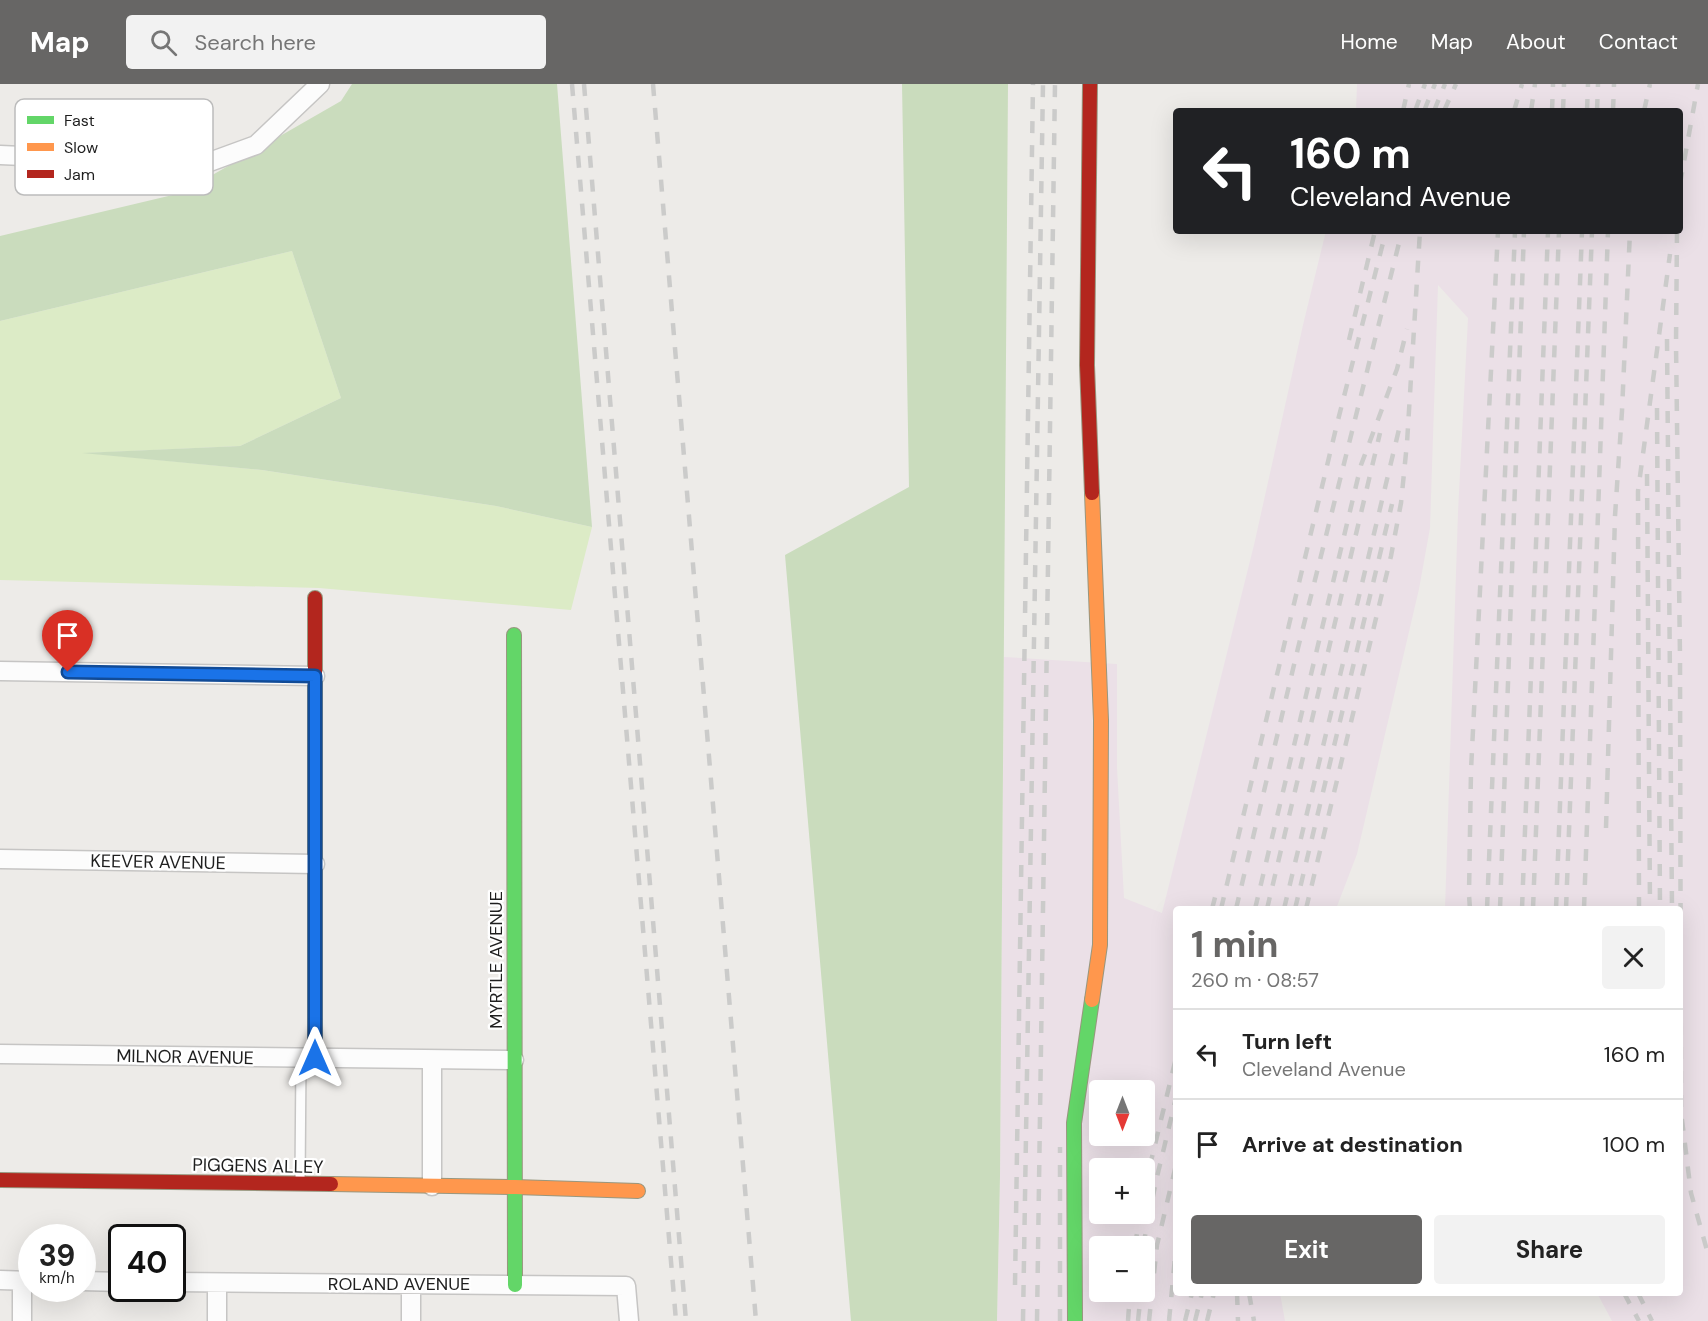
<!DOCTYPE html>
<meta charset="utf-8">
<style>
body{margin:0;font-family:"DM Sans",sans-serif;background:#f2f2f2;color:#222;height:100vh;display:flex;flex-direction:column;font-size:22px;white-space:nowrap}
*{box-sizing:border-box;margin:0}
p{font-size:20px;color:#767676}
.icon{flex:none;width:33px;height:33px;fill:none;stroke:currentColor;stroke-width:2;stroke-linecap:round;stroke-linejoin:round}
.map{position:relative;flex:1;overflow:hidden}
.details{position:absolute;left:1173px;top:822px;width:510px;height:390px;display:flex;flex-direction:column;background:#fff;border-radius:6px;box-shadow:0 6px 24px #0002}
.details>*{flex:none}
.top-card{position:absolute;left:1173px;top:24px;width:510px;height:126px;border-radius:6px;box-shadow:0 6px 24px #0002;background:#202124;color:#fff;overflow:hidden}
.needle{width:39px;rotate:180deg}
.controls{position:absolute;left:1089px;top:996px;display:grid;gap:12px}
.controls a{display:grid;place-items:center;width:66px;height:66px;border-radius:6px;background:#fff;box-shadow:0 6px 24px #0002;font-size:30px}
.speed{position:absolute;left:18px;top:1140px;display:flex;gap:12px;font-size:30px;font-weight:700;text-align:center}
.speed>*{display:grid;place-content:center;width:78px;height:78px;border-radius:50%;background:#fff;box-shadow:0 6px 24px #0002;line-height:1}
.speed small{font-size:15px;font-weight:400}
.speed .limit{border:3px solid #111;border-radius:9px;background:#fff;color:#111}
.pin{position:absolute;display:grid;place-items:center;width:51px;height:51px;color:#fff;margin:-62px -26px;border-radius:50% 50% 50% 0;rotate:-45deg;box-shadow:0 0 6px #0007}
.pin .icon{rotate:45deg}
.me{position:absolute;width:66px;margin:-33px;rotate:0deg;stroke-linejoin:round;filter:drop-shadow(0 0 4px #0008)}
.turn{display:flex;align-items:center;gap:21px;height:126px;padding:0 18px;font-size:27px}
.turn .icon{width:78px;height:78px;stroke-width:2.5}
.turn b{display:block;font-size:42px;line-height:51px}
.round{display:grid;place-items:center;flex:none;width:63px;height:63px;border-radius:6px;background:#f2f2f2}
.head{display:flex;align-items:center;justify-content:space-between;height:102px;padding:0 18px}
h1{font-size:36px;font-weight:700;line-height:45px;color:#676665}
.primary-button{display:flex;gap:12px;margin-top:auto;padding:12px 18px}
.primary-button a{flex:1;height:69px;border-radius:6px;background:#676665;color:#fff;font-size:24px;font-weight:700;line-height:69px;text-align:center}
.primary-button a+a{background:#f2f2f2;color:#222}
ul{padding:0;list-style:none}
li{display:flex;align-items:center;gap:18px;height:90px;padding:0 18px;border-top:2px solid #e0e0e0}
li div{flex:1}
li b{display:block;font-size:22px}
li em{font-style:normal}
header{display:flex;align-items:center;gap:36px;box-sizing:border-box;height:84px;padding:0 30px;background:#676665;color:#fff}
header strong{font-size:28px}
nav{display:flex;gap:33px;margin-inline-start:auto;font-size:21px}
.search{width:420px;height:54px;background:#f2f2f2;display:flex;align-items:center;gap:15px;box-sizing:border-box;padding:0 21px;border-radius:6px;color:#767676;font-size:22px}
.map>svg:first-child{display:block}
.industrial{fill:#ebe0e7;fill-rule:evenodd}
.grass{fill:#dcebc6}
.forest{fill:#cadcbd}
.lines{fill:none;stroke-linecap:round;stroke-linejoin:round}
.lane-casing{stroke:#c6c5c4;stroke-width:12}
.street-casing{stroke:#c6c5c4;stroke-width:21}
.fast-casing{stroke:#98977f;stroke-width:16}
.slow-casing{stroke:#98977f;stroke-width:16}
.jam-casing{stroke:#98977f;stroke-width:16}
.lane{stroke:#fcfcfc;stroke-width:9}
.street{stroke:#fcfcfc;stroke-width:18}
.fast{stroke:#63d668;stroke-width:14}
.slow{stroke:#ff974d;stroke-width:14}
.jam{stroke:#b3261e;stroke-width:14}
.rail{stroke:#cbcbca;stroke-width:4.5;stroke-dasharray:12 12;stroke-linecap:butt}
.route-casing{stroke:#114b97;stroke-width:15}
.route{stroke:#1a73e8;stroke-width:10}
.labels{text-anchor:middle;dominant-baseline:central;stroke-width:4.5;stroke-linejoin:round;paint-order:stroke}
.street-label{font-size:18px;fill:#1f1f1f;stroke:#fff}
.key{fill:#fff;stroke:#bcbcbc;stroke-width:1.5}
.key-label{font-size:16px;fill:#1f1f1f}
</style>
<header>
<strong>Map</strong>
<div class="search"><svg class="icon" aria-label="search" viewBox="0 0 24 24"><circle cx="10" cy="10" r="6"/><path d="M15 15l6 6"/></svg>Search here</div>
<nav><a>Home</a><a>Map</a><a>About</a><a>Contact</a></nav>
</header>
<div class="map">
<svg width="1708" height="1237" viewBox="0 0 1708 1237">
<rect width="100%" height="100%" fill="#edebe8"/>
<path class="industrial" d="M1357,0H1708V1237H1612L1597,1209H1680V825H1445L1458,428L1468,234L1438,201L1430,444L1419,505L1357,770L1336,825H1176V1209H1280L1285,1237H997L1000,1092L1004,573L1117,580V684L1124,814L1162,829L1254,461L1303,241L1326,147H1680V27H1356ZM1100,1006H1144V1052H1100ZM1100,1084H1144V1130H1100ZM1100,1162H1144V1208H1100Z"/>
<path class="grass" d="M292,167L341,314L240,362L88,369L262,386L496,422L592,443L571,526L319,504L0,496V237Z"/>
<path class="forest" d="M352,0H557L592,443L496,422L262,386L82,369L240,362L341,314L292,167L0,237V152L181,109L341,17Z
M902,0H1008L1000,1092L997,1237H851L785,471L909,403Z"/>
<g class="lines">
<g class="lane-casing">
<path id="lane" d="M300,1098L301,974"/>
</g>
<g class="street-casing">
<path id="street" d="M0,71L204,80L256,61L320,0
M0,587L315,592
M0,775L315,780
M0,970L514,976
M432,1102V976
M0,1196L32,1197
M22,1197V1237
M82,1197L122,1198
M172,1198L626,1202L629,1237
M217,1199V1237
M411,1201V1237"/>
</g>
<g class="fast-casing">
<path id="fast" d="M514,551L515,1201
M1075,1237L1074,1039L1092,916"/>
</g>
<g class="slow-casing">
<path id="slow" d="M1092,916L1100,861L1101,636L1092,409
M331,1100L515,1103L638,1107"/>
</g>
<g class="jam-casing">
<path id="jam" d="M1090,0L1087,281L1092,409
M315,514V974
M0,1096L331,1100"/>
</g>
<use href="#lane" class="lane"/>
<use href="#street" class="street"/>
<use href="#fast" class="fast"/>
<use href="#slow" class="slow"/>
<use href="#jam" class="jam"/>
<path class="rail" d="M572,0L676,1237
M584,0L686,1237
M653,0L756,1237
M1403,27L1409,0
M1415,27L1425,0
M1424,27L1435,0
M1434,27L1445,0
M1444,27L1456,0
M1514,27L1522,0
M1531,27L1535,0
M1552,27L1553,0
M1563,27L1564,0
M1587,27L1588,0
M1597,27L1598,0
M1613,27L1614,0
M1644,27L1650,0
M1680,100L1698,0
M1677,147L1676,260L1680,573L1681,1028L1691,1109L1708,1170
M1667,255L1672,825
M1349,256L1375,147
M1657,324L1660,825
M1647,390L1650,825
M1606,744L1615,432L1622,327L1630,147
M1212,825L1218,802
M1221,825L1337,340L1386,147
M1236,825L1298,564L1402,147
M1255,825L1361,381L1397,285L1407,245
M1267,825L1380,349
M1284,825L1401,337
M1295,825L1392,420
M1306,825L1391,472L1401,419L1407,359L1420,147
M1470,825L1469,811L1471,686L1498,147
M1487,825L1515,147
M1500,825L1524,147
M1522,825L1548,147
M1533,825L1559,147
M1556,825L1582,147
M1566,825L1592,147
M1584,825L1608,147
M1639,825L1638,407L1670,170
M1144,1106L1176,974
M1135,1162L1140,1130
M1144,1162L1145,1152L1156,1097L1176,1014
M1015,1201L1033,0
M1237,1209L1238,1237
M1249,1209L1254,1237
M1624,1209L1639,1237
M1638,1209L1652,1237
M1675,1209V1211
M1023,1237L1043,0
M1037,1237L1055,0
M1060,1237V1063
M1128,1237L1130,1208
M1138,1237L1141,1208
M1149,1237L1157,1161L1176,1081
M1169,1237L1176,1163
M1185,1237L1192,1209
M1195,1237L1202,1209
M1207,1237L1214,1209"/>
</g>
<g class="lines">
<g class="route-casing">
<path id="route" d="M68,588L315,592V974"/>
</g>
<use href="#route" class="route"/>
</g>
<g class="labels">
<g class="street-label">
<text transform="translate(158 778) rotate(1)">KEEVER AVENUE</text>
<text transform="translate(496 876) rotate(-90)">MYRTLE AVENUE</text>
<text transform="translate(185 973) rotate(1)">MILNOR AVENUE</text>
<text transform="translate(258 1082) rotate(1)">PIGGENS ALLEY</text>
<text x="399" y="1200">ROLAND AVENUE</text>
</g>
</g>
<rect x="15" y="15" width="198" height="96" rx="9" class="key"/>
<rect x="27" y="32" width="27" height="8" fill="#63d668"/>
<rect x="27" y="59" width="27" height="8" fill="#ff974d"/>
<rect x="27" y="86" width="27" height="8" fill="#b3261e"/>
<g class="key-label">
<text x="64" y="42">Fast</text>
<text x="64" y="69">Slow</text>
<text x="64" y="96">Jam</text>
</g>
</svg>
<div class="controls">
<a><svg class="needle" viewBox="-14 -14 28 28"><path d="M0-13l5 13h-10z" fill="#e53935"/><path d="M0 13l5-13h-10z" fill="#767676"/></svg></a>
<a>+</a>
<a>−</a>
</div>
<div class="speed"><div>39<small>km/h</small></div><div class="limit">40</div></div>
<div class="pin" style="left:68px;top:588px;background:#d93025"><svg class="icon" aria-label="arrive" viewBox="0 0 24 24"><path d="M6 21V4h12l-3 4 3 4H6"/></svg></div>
<svg class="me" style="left:315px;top:974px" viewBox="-20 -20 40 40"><path d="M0-17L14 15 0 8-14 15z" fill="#1a73e8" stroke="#fff" stroke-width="4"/></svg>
<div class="top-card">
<div class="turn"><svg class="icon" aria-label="left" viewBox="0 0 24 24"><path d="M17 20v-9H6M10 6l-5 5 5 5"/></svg><div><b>160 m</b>Cleveland Avenue</div></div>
</div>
<section class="details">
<div class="head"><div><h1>1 min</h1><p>260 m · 08:57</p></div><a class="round"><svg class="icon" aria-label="close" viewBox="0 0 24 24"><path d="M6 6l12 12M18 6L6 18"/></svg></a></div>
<ul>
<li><svg class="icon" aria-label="left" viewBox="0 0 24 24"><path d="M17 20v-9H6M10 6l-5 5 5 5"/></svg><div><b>Turn left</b><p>Cleveland Avenue</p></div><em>160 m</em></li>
<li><svg class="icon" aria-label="arrive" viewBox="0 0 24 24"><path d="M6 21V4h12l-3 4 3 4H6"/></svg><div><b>Arrive at destination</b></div><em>100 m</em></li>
</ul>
<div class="primary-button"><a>Exit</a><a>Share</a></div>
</section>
</div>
